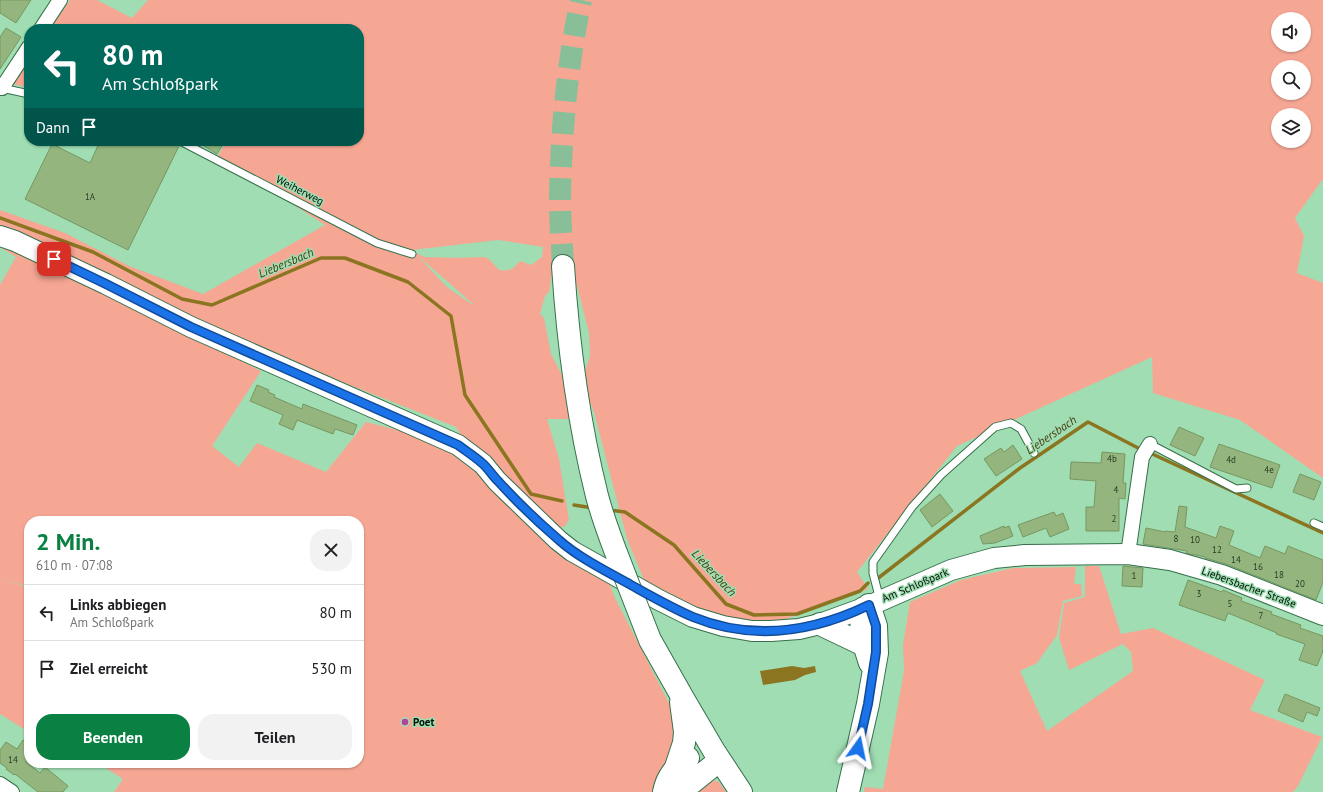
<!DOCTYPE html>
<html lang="de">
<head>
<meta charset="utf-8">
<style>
	:root { --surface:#fff; --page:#f2f2f2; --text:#202124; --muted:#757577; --line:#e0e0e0; --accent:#0b8043 }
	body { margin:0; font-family:"PT Sans",sans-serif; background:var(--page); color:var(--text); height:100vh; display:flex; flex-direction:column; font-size:15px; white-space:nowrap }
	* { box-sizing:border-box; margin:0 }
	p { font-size:13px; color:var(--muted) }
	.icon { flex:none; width:22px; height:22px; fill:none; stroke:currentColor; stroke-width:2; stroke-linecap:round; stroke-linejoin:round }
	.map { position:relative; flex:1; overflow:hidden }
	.side { position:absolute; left:24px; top:516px; width:340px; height:252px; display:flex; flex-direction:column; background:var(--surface); border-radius:16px; box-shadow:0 1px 3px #0004 }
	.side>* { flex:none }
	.hud { position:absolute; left:24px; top:24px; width:340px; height:122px; border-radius:16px; box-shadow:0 1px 3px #0004; background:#00695c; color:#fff; overflow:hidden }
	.buttons { position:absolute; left:1271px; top:12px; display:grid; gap:8px }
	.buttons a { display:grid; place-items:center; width:40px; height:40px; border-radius:50%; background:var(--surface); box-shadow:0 1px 3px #0004; font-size:20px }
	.pin { position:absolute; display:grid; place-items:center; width:34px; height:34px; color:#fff; margin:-17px; border-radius:8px; box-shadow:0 2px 6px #0006 }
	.me { position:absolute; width:44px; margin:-22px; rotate:12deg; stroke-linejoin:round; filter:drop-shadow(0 0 3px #0008) }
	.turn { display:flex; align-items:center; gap:14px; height:84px; padding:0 12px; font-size:18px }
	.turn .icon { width:52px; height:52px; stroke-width:2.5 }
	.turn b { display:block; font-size:28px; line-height:34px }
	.then { display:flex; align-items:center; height:38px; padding:0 12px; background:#0003; gap:8px; font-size:15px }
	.round { display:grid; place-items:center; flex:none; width:42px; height:42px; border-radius:16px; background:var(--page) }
	.head { display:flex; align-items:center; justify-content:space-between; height:68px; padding:0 12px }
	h1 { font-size:24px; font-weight:700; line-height:30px; color:var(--accent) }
	.action { display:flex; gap:8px; margin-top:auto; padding:8px 12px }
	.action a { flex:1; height:46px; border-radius:16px; background:var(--accent); color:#fff; font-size:16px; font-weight:700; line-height:46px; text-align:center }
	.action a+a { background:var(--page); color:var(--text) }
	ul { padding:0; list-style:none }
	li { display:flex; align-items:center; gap:12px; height:56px; padding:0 12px; border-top:1px solid var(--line) }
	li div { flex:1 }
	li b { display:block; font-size:15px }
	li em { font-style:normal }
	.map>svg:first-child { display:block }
</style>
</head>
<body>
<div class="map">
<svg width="1323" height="792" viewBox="0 0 1323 792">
	<rect width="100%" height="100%" fill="#a0ddb3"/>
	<!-- green -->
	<path fill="#f6a794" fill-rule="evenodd" d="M 70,0 L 97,0 L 132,18 L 148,0 L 1323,0 L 1323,179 L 1295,218 L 1304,236 L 1297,273 L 1323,283 L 1323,478 L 1240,420 L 1153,393 L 1152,357 L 957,446 L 857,572 L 868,589 L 775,623 L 741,620 L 703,611 L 644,580 L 627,539 L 594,412 L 588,397 L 583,377 L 590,356 L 589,333 L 572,266 L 553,266 L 549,292 L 545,296 L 540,314 L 544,318 L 551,354 L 566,383 L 571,419 L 547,419 L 559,459 L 569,520 L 564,527 L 557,527 L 466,444 L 456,427 L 208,329 L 0,230 L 0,210 L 65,233 L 129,266 L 203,294 L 325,225 L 218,156 L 226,142 L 225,141 L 359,141 L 359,29 L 50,29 ZM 1278,19 L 1304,19 L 1304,45 L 1278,45 ZM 1278,67 L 1304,67 L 1304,93 L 1278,93 ZM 1278,115 L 1304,115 L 1304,141 L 1278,141 ZM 498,240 L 543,247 L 542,257 L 531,265 L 520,261 C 512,270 511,271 499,270 L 490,260 L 485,257 C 465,258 446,258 426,257 C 422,257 415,252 412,250 ZM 417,255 L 473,304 L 473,305 L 447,287 Z
		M 29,60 L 29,88 L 13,84 Z
		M 0,244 L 176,327 L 261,371 L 212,446 L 239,467 L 257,443 L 326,472 L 366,422 L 433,439 L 602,564 L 615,598 L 677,719 L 679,729 L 655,792 L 114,792 L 123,779 L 98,763 L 359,763 L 359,521 L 29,521 L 29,587 L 0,578 L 0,285 L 16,257 L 0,247 Z
		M 1085,566 L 1099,566 L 1121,634 L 1153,628 L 1265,680 L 1250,710 L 1322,737 L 1298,786 L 1293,792 L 864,792 L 865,787 L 883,789 L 904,671 L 903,645 L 910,602 L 961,580 L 1013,568 L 1076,567 L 1074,584 L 1081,584 L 1082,596 L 1063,601 L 1057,635 L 1037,663 L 1020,671 L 1047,731 L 1133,671 L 1131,652 L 1123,644 L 1069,670 L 1059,638 L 1064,603 L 1085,597 Z
		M 0,578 L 29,588 L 29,721 L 24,729 L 0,714 Z
		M 718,781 L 726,792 L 689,792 L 702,782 Z"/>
	<!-- water -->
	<path fill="#8b7521" d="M 792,666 L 804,668 L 815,666 L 816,672 L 805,675 L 795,680 L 763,685 L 760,671 Z"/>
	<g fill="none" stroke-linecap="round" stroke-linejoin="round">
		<!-- stream -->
		<path stroke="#8b7521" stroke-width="3.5" d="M 0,218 L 93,252 L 182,299 L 212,305 L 321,258 L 345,258 L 408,282 L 451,316 L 465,395 L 531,494 L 562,501
			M 1148,452 L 1323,533
			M 574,505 L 593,508
			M 609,510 L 625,512 L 674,545 L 726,604 L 754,615 L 797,614 L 860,591 L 868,583
			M 877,579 L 1020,468 L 1088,422 L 1142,450"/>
	</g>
	<!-- building -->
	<path fill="#94b67e" stroke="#769760" d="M 0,0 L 31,0 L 16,23 L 0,13 Z
		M 6,28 L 21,37 L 0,69 L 0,37 Z
		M 100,141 L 175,141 L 176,144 L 179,146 L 128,250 L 25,199 L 52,144 L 90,163 Z
		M 196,141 L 225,141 L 217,154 Z
		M 257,385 L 269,390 L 268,392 L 275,395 L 274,397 L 302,409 L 303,404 L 357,425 L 353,435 L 335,429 L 333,434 L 297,420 L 293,430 L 279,424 L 283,415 L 250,401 Z
		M 1179,427 L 1204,438 L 1195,456 L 1170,445 Z
		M 1219,444 L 1280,465 L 1272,488 L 1210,467 Z
		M 1013,445 L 1022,459 L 996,476 L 984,459 L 1001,448 L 1004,452 Z
		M 1102,452 L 1125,454 L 1123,483 L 1126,483 L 1125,499 L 1119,498 L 1119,531 L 1086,531 L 1086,507 L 1094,507 L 1096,481 L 1070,479 L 1071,462 L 1101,463 Z
		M 1300,474 L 1321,482 L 1314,500 L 1293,492 Z
		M 940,494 L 953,511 L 932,527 L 920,510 Z
		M 1179,506 L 1187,507 L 1185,527 L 1216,538 L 1220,526 L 1234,531 L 1229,545 L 1260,558 L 1265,546 L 1285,554 L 1288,546 L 1323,560 L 1323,582 L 1316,600 L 1226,564 L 1205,558 L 1205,557 L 1186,553 L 1187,551 L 1143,544 L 1146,528 L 1165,532 L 1165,531 L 1175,532 Z
		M 1054,512 L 1056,516 L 1063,513 L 1069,529 L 1050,537 L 1046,528 L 1023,537 L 1018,525 Z
		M 1004,526 L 1004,528 L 1009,526 L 1013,536 L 995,543 L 983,544 L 980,536 Z
		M 1123,566 L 1143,568 L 1142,587 L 1122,586 Z
		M 1188,580 L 1222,592 L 1223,590 L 1242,598 L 1241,601 L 1272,612 L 1271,614 L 1301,625 L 1300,628 L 1323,636 L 1323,651 L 1317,666 L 1299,660 L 1305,644 L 1276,634 L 1277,633 L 1228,613 L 1225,621 L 1179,605 Z
		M 1285,694 L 1320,708 L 1317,716 L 1307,712 L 1303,722 L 1278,711 Z
		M 23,740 L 29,743 L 29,757 L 26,762 L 40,773 L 45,767 L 68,786 L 63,792 L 38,792 L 15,774 L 14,775 L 6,769 L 7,768 L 0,763 L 0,750 L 6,742 L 17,749 Z"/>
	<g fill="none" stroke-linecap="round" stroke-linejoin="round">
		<!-- primary-tunnel -->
		<path stroke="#88bf99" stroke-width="22" stroke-dasharray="22 11" stroke-linecap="butt" d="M 563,266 C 562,243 560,221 560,199 C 561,132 567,65 581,0"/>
		<!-- lane casing -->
		<g stroke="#36704b" stroke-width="9">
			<path id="lane" d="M 2,88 L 29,94
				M 180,141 L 377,243 L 412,254
				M 1150,444 L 1236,489 L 1247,488
				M 1314,523 L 1323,527
				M 880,600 L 873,573 L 873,562 L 912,507 L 941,475 L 995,427 L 1011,423 L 1021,429 L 1034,453"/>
		</g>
		<!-- street casing -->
		<g stroke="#36704b" stroke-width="16">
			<path id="street" d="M 41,29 L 60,0
				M 0,88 L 2,88 L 29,47
				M 1128,554 L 1142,457 L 1150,444
				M 0,784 L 12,792"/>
		</g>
		<!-- secondary casing -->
		<g stroke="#36704b" stroke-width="22">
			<path id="secondary" d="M 0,236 L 15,241 L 106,284 L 191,327 L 458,445 L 483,464 L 497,481 L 558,540 L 572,551 L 659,600 L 693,617 L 723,626 L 752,631 L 771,631 L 799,629 L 820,624 L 864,608 L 951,570 L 994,558 L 1025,555 L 1128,554 L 1170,560 L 1222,575 L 1323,615"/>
		</g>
		<!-- primary casing -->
		<g stroke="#36704b" stroke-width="24">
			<path id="primary" d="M 563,266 C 568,343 578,420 597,496 C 604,523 615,550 625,576
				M 864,608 C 858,631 863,641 870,663
				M 820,624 L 864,645
				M 680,693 L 714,751 L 741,792
				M 676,767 L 684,743 L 685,732 L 681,702
				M 664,792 C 667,776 676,767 688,758
				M 680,792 L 720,760
				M 848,792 L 868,704 L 877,653 L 876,626 L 869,605"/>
		</g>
		<!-- lane -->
		<use href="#lane" stroke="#fff" stroke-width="7"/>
		<!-- street -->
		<use href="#street" stroke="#fff" stroke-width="14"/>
		<!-- secondary -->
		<use href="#secondary" stroke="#fff" stroke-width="20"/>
		<!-- primary -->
		<use href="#primary" stroke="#fff" stroke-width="22"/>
		<!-- primary-bridge casing -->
		<g stroke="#36704b" stroke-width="24" stroke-linecap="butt">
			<path id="primary-bridge" d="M 625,576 L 650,640 L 680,693"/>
		</g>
		<!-- primary-bridge -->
		<use href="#primary-bridge" stroke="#fff" stroke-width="22"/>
	</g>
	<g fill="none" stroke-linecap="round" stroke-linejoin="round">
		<!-- route casing -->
		<g stroke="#114b97" stroke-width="10">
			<path id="route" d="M 54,259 L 106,284 L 191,327 L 458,445 C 466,451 474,456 482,463 C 488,468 492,475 498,481 C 517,502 538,522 559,540 C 579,558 608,572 631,585 C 651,596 672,608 693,617 C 752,641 813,632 869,605 L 876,626 L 876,652 L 868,704 L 858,748"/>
		</g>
		<!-- route -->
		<use href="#route" stroke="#1a73e8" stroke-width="7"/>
	</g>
	<!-- markers -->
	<circle fill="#b042a0" stroke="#a0ddb3" stroke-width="1.5" cx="405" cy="722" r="4"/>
	<g text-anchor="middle" stroke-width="3" stroke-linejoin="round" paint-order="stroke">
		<!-- number labels -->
		<g font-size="9" fill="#253c24">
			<text x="90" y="200">1A</text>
			<text x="1112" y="462">4b</text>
			<text x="1231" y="463">4d</text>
			<text x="1269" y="473">4e</text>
			<text x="1116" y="493">4</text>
			<text x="1114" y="522">2</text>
			<text x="1176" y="542">8</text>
			<text x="1195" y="543">10</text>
			<text x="1217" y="553">12</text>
			<text x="1236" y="563">14</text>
			<text x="1258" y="570">16</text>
			<text x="1279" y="578">18</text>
			<text x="1134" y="579">1</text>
			<text x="1300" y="587">20</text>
			<text x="1199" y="597">3</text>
			<text x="1230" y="607">5</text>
			<text x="1261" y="619">7</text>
			<text x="13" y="763">14</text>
		</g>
		<!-- street labels -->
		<g font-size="11" fill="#001306" stroke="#a0ddb3">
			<text transform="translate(300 190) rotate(27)" y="4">Weiherweg</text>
			<text transform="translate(915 585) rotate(-23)" y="4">Am Schloßpark</text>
			<text transform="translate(1249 587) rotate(20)" y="4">Liebersbacher Straße</text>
		</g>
		<!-- poi labels -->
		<g font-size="11" font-weight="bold" fill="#001306" stroke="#a0ddb3" text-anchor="start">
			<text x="413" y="726">Poet</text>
		</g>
		<!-- water labels -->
		<g font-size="12" font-style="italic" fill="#493d10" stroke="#a0ddb3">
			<text transform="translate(286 263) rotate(-23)" y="4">Liebersbach</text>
			<text transform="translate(1051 435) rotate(-34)" y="4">Liebersbach</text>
			<text transform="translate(714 573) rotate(47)" y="4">Liebersbach</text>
		</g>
	</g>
</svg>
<div class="buttons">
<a><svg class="icon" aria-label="sound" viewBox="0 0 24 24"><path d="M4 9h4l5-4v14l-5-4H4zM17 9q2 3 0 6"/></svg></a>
<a><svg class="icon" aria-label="search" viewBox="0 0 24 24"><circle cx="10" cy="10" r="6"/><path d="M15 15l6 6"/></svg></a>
<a><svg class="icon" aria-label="layers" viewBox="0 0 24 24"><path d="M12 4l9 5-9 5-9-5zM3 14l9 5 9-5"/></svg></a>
</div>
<div class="pin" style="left:54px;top:259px;background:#d93025"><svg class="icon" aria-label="arrive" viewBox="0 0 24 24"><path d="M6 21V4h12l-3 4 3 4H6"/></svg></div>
<svg class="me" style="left:858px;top:748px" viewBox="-20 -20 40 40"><path d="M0-17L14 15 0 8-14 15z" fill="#1a73e8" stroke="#fff" stroke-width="4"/></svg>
<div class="hud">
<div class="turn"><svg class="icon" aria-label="left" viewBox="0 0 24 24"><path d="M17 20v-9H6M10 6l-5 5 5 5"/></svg><div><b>80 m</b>Am Schloßpark</div></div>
<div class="then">Dann<svg class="icon" aria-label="arrive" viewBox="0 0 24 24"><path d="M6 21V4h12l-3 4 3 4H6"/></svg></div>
</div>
<section class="side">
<div class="head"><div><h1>2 Min.</h1><p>610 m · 07:08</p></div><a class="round"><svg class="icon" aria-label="close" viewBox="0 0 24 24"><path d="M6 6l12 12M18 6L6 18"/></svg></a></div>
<ul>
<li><svg class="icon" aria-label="left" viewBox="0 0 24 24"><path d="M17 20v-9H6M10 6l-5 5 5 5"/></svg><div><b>Links abbiegen</b><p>Am Schloßpark</p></div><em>80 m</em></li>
<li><svg class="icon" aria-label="arrive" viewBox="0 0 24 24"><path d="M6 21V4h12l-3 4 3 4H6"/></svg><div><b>Ziel erreicht</b></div><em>530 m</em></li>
</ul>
<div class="action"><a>Beenden</a><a>Teilen</a></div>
</section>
</div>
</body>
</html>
